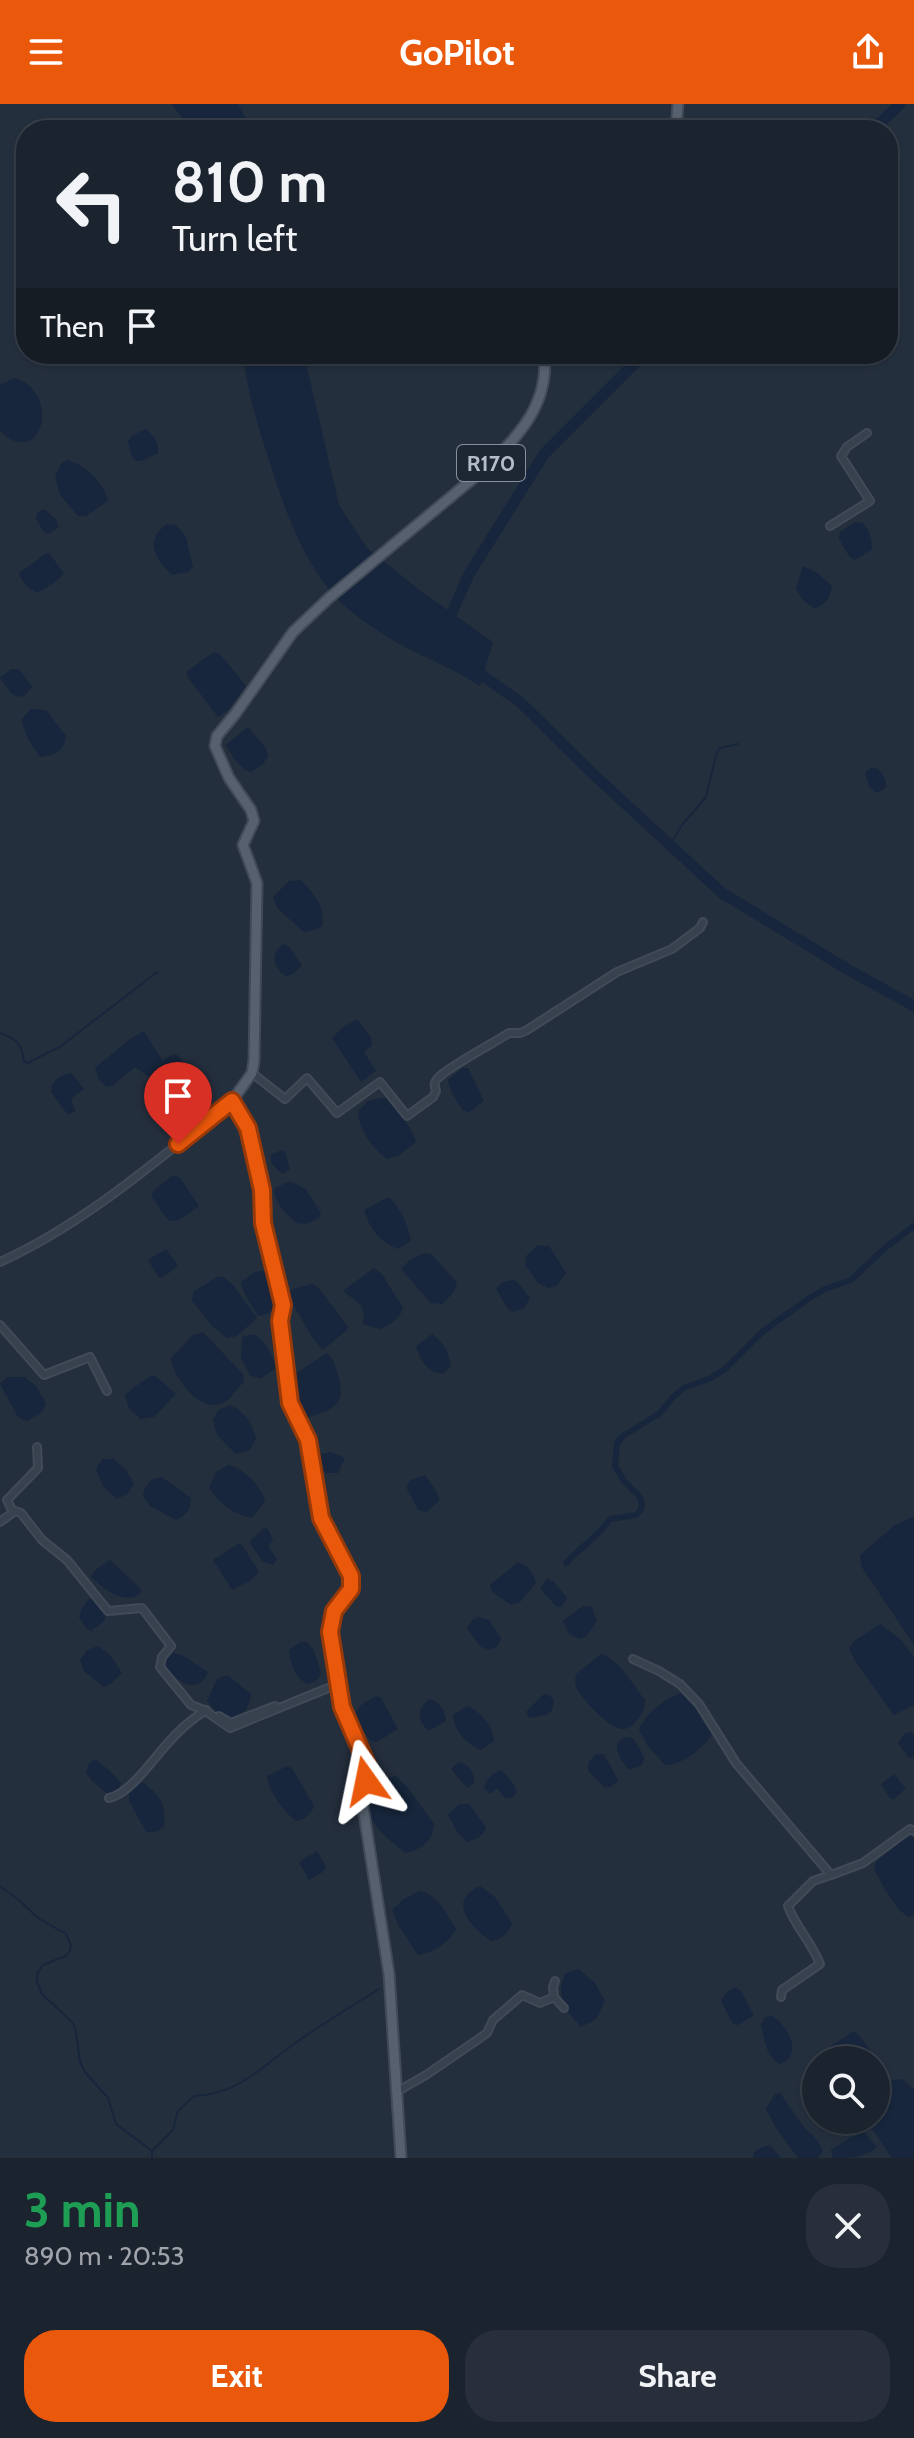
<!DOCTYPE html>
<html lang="en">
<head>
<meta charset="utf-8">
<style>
	:root { --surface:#1b232e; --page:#282f3a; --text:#f1f3f6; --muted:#a0a4aa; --line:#39404a; --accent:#ea580c }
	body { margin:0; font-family:Cabin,sans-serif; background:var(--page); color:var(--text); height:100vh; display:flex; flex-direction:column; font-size:30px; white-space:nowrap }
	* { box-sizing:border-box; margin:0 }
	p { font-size:26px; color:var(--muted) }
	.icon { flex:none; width:44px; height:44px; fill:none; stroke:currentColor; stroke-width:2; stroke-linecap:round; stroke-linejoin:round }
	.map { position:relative; height:2054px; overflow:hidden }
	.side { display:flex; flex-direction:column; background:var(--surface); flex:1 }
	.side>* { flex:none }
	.hud { position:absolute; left:16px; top:16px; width:882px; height:244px; border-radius:32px; box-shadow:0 2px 6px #0004,0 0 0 2px var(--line); background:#1b232e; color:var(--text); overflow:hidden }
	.tools { position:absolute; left:802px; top:1942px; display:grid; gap:16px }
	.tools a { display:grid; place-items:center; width:88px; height:88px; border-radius:50%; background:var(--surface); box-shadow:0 2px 6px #0004,0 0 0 2px var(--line); font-size:40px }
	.pin { position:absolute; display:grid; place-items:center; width:68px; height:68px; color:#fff; margin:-82px -34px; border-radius:50% 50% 50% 0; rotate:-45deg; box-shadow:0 0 8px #0007 }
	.pin .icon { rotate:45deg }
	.me { position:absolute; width:88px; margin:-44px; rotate:348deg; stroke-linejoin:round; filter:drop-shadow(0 0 6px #0008) }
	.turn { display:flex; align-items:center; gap:28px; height:168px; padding:0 24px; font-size:36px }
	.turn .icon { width:104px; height:104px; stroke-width:2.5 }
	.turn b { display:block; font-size:56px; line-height:68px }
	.then { display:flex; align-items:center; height:76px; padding:0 24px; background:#0003; gap:16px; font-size:30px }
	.round { display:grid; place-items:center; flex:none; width:84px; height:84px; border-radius:32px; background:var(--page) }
	.summary { display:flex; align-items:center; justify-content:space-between; height:136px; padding:0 24px }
	h1 { font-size:48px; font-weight:800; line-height:60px; color:#1e9e55 }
	.action { display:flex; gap:16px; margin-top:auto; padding:16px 24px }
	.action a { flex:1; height:92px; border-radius:32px; background:var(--accent); color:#fff; font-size:32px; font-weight:800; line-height:92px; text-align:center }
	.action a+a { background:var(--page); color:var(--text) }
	header { display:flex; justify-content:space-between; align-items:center; height:104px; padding:0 24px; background:var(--accent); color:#fff; font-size:36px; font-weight:800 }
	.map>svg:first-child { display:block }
</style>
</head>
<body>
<header><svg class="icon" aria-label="menu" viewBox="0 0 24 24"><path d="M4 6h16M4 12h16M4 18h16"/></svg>GoPilot<svg class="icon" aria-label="share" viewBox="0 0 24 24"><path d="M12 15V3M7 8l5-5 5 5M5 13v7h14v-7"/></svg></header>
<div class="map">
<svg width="914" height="2054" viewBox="0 0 914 2054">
	<rect width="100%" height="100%" fill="#242f3e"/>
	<!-- water -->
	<path fill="#17263c" d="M 172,0 L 238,0 L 253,26 L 190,26 Z
		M 243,250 L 304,250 L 339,401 L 367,444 L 422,488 L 493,538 L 480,582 C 447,560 410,549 378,527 C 362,516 343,503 331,488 C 298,447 283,400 267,350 C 256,316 247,286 243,250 Z
		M 14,274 C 62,286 43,368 0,327 L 0,281 Z
		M 145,325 C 154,330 159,339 158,349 L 141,357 L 136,357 L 131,351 L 128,337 L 132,332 Z
		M 67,356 C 86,361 103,377 108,397 L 86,412 L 78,412 L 60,391 L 55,373 L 61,360 Z
		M 44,405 L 56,415 L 59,423 L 48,430 L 43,427 L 36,414 L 38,408 Z
		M 855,418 L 863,419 C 870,427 872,435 872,446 L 854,456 L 849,452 L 839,435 L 840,428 Z
		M 167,420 L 176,421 L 186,433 L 193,463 L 189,468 L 172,471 C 155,455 144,436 167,420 Z
		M 47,449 L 50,450 L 64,470 L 54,479 L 37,489 C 28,484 22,479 19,469 Z
		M 803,462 L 816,468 L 832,482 C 830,493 826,502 814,504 C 805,499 801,494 796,484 Z
		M 214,548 L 221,551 L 246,582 L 228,606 L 218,613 L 189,575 L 186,568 Z
		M 11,565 L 19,565 L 32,583 L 24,592 L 18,593 L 11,589 L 0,574 Z
		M 31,605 L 46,606 L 66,632 C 64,648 55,651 40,653 L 28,635 L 21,616 Z
		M 248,623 L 266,644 L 268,652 L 263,660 L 251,668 C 240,665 231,651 226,641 Z
		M 872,663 C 881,665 887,675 886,684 L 877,689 L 873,687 L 869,682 L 865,668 Z
		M 301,776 C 313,789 326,803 322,822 L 315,826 L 304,828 L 277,804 L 273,793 L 289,777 Z
		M 283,840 L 289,842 L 302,862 L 293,870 L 286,872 L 280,868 L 274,858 L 276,847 Z
		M 357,915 L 371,933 L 372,941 L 364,948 L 376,967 L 361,978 L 332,934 L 342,924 Z
		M 144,927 L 162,956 L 176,950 L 195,972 L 191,980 L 185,981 L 175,974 L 162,982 L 135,963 L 112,982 L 106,983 L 98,974 L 95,964 L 130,935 Z
		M 462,964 L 468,964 L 484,997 L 469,1008 L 464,1007 C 457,999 450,988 448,976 Z
		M 71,969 L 84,985 L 73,993 L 71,997 L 76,1007 L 68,1011 L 51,988 C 52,976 60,971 71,969 Z
		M 381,994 L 386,994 C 397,1007 411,1021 416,1038 L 398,1052 L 387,1055 C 373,1045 358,1025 358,1007 L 368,997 Z
		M 281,1046 L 285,1048 L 290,1065 L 282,1070 L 272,1060 L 270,1052 Z
		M 174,1071 L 180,1074 L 199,1102 C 168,1125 171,1122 151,1091 L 156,1084 Z
		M 289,1077 L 306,1085 L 321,1109 L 319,1114 L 306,1120 L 297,1119 C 285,1109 276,1101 274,1085 Z
		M 389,1093 C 401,1105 408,1120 411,1137 L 398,1145 C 380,1138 370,1126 364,1106 Z
		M 538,1141 L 549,1142 L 566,1169 L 557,1181 L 549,1184 L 538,1179 L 525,1161 L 526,1152 Z
		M 166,1145 L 178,1162 L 162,1174 L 159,1174 L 148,1156 Z
		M 424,1149 L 431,1150 L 457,1178 L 454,1188 L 442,1200 L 431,1199 L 401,1165 L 410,1156 Z
		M 374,1164 L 382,1170 L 403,1204 C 399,1216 391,1220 380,1225 L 363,1220 C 366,1199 358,1199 343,1187 Z
		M 263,1167 L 267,1167 L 277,1204 L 265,1211 L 258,1212 L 243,1187 L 241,1178 L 255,1168 Z
		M 217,1173 L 224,1173 L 234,1182 L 257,1214 L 237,1232 L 227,1234 L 212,1222 L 192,1197 L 193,1188 Z
		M 514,1176 L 520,1181 L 530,1194 L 524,1204 L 512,1208 L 507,1204 L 496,1184 L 503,1178 Z
		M 312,1180 L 318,1183 L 348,1223 L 347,1226 L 323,1246 L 312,1233 L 289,1194 L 289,1188 L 293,1185 Z
		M 203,1228 L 243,1270 L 244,1278 C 235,1285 232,1296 221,1300 C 199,1308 172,1272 171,1254 L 193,1231 Z
		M 254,1230 C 266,1238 272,1249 276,1264 L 260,1275 L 250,1271 L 241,1254 L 242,1233 Z
		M 432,1230 C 442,1236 450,1251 451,1262 L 443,1270 C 429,1270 420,1256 416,1243 Z
		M 327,1249 C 334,1255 336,1263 338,1272 C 348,1302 331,1306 306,1314 L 297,1307 L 290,1273 Z
		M 154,1271 L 176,1290 L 154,1313 L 141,1315 L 130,1306 L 124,1291 L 147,1274 Z
		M 7,1273 L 25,1273 L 36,1282 L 46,1299 L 42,1308 L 27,1317 L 18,1313 L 0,1280 Z
		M 230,1301 C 245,1308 252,1319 256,1334 L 250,1346 L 236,1350 L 217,1331 L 213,1316 L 218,1306 Z
		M 331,1348 L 345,1354 L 338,1369 L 326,1369 C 319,1364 317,1359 320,1350 Z
		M 102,1355 L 114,1355 L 126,1366 L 134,1380 L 127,1390 L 117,1395 L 103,1382 L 96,1366 Z
		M 228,1361 C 243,1363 262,1383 265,1397 L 252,1414 C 235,1411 218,1399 209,1384 L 216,1368 Z
		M 425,1371 L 438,1390 L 439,1397 L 427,1408 L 418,1406 L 406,1383 L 411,1376 Z
		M 162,1373 L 191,1394 C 191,1406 186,1411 176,1416 L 150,1402 L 143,1391 C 145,1380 151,1374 162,1373 Z
		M 912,1413 L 914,1414 L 914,1541 L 861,1462 L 860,1451 L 894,1422 Z
		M 264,1424 L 268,1425 L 273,1436 L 268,1442 L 277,1455 L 273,1461 L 262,1457 L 249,1438 Z
		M 238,1440 L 242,1441 L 259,1468 L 251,1476 L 232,1486 L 213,1456 Z
		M 110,1456 L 138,1482 L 142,1487 C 129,1504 103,1485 91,1473 L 95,1466 Z
		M 517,1459 C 527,1458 534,1470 536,1479 L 520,1498 L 511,1501 L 492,1488 L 490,1481 Z
		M 547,1474 L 554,1478 L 567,1494 L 562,1502 L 557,1503 L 540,1485 Z
		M 90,1494 L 97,1499 L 106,1513 L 103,1518 L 91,1527 L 86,1524 L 79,1513 L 82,1504 Z
		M 583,1502 L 592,1503 L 597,1517 L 586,1533 L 579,1535 L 569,1530 L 563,1517 Z
		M 479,1513 L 489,1516 L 501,1534 L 498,1542 L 489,1546 L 481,1543 L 467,1525 L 472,1516 Z
		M 880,1520 L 900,1535 L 914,1553 L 914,1601 L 894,1611 L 855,1557 L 849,1544 L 854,1537 Z
		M 300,1538 L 307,1538 L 314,1546 L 321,1570 L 316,1577 L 307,1580 C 296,1574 289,1558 289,1546 Z
		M 98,1542 L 110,1551 L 122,1569 L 110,1580 L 103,1583 L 84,1567 L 80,1556 L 87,1546 Z
		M 173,1549 L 182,1551 L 208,1568 C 199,1594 171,1576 164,1558 Z
		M 601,1550 C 619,1555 633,1581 645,1596 C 646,1605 635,1625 623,1625 C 610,1625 580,1594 576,1582 C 575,1579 575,1574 576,1570 Z
		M 227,1571 L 251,1590 C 250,1603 242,1614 229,1616 L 218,1609 L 207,1597 L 217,1575 Z
		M 681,1589 L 696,1605 L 712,1630 C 704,1644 681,1662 665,1661 L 648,1642 L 639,1626 C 645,1610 664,1595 681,1589 Z
		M 544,1590 L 548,1590 L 554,1596 L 552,1607 L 546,1611 L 529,1614 L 526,1608 Z
		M 376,1592 L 381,1594 L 398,1625 L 377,1638 L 371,1637 L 362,1626 L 355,1609 L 361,1601 Z
		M 429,1595 C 441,1598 444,1605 446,1617 L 429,1627 C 417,1616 416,1606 429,1595 Z
		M 467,1602 C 480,1607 494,1622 494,1637 L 481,1646 C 467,1640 454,1627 453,1611 Z
		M 911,1628 L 914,1632 L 914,1652 L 909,1654 L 898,1639 L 904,1630 Z
		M 624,1633 L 633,1634 L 644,1653 L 642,1661 L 629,1666 L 621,1656 L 617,1646 L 617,1639 Z
		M 596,1650 L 604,1650 L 618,1676 L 611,1683 L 604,1683 L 588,1667 L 588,1659 Z
		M 95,1655 L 111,1668 L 121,1679 L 119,1684 L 109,1691 L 91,1676 L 86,1668 L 89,1659 Z
		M 459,1658 C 468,1659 475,1669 474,1679 L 467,1684 L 451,1665 Z
		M 287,1662 L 292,1664 L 314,1702 C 312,1709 304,1717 296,1717 C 284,1708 268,1687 267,1672 Z
		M 501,1666 C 509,1673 514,1679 517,1688 L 512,1694 L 505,1694 L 497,1684 L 490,1690 L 484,1684 C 486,1675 493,1669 501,1666 Z
		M 894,1670 L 906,1685 L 894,1695 L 890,1694 L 881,1680 Z
		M 396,1672 L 408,1684 L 434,1720 C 433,1737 421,1746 405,1749 C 385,1732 367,1720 366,1692 L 380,1677 Z
		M 142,1678 C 160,1690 167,1702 164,1723 L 155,1728 L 146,1728 L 129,1697 L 129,1683 Z
		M 459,1700 L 469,1700 L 486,1723 C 483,1733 476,1735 467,1738 L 457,1728 L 448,1711 Z
		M 910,1730 L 914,1735 L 914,1811 L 909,1813 C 893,1804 883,1781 874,1765 L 876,1758 Z
		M 317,1747 L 326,1763 L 323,1768 L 309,1776 L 299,1758 Z
		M 480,1782 L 495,1793 L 512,1819 C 508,1830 502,1835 491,1837 C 471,1823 446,1797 480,1782 Z
		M 419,1787 C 438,1789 446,1810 456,1825 C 451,1837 431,1850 418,1851 L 398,1821 L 392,1806 L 404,1795 Z
		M 578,1865 L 595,1879 L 605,1897 L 596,1915 L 581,1923 C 565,1905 555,1893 565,1870 Z
		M 735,1883 L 741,1887 L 754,1911 L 738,1921 L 733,1920 L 721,1897 L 726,1889 Z
		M 771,1911 C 787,1920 805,1951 780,1960 C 766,1953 764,1935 761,1921 L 765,1914 Z
		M 854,1927 L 859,1931 L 885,1967 L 876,1982 L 876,1956 L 835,1956 L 829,1948 L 828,1944 Z
		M 903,1975 L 914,1986 L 914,2054 L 892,2054 L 866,2016 L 876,2016 L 876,1988 L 893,1976 Z
		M 780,1989 L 807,2027 C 815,2031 819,2039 823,2047 L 818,2054 L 798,2054 L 776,2024 L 766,2005 L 775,1990 Z
		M 864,2028 L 877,2043 C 864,2054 851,2054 833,2054 L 831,2046 L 858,2029 Z
		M 770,2041 L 781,2054 L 753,2054 L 753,2049 L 762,2043 Z"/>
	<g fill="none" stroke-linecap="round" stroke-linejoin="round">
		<!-- stream -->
		<path stroke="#17263c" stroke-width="2" d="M 670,741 L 682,721 L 706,693 L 716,651 L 720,644 L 738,640
			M 0,929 C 17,934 22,941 24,958 L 28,959 L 61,942 L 157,868
			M 0,1782 L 20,1797 L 38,1814 L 66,1830 L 71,1841 L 70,1847 L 66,1852 L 43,1861 L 37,1870 L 37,1878 L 42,1890 L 73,1919 L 76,1928 L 80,1958 L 85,1968 L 108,1994 L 116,2020 L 152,2047 L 152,2054
			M 153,2046 L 173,2026 L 178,2007 L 194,1992 C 241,1990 264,1960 301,1935 C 326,1918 353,1901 379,1885"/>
		<!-- canal -->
		<path stroke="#17263c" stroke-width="6" d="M 566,1459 C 581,1442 598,1434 610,1415 L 636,1411 L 641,1406 L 642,1400 L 639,1392 L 624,1377 L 615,1362 L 617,1339 L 623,1332 L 660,1309 L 673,1293 L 684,1284 L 711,1274 L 725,1265 L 762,1228 L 808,1195 L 825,1185 L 851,1176 L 886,1143 L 914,1122"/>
		<!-- river -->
		<path stroke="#17263c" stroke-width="11" d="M 873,26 L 900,0
			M 447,520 L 469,470 L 544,350 L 644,250
			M 472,564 L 520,598 L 591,668 L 722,789 L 847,865 L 914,902"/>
		<!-- minor casing -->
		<g stroke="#414a57" stroke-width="10">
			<path id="minor" d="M 830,422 L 870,397 L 841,352 L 847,343 L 867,329
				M 252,969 L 285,995 L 307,974 L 337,1009 L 380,978 L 407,1012 L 433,993 L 436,987 C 435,982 433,980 437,975 C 446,964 494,939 509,929 L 520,929 L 527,926 L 617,868 L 672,845 L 700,824 L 703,818
				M 0,1158 C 86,1119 158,1055 232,997
				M 0,1221 L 44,1271 L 90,1253 L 107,1287
				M 13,1408 L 7,1396 L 38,1364 L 37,1343
				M 0,1418 L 15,1407 L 21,1409 L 42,1436 L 67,1456 L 108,1507 L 142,1504 L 171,1542 L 162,1553 L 160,1563 L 191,1601 L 204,1606 L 230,1624 L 338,1580
				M 633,1555 L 659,1567 L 680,1580 L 699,1600 L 736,1659 L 831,1771 L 863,1759 L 910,1725 L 914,1727
				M 219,1612 L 231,1619 L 275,1602
				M 109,1694 C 130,1690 153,1655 168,1639 C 179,1626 192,1615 206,1606
				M 554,1893 L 553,1883 L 555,1877
				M 781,1893 L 782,1886 L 820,1860 C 812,1839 795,1822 788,1802 L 813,1777 L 831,1771
				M 398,1987 L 426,1971 L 480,1934 L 487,1929 L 493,1916 L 522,1891 L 540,1899 L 554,1893 L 564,1904"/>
		</g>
		<!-- primary casing -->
		<g stroke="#414a57" stroke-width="13">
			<path id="primary" d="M 676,26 L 678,0
				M 401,2054 L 389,1870 L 363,1703 L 368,1663 L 342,1603 L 330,1528 L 334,1507 L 351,1485 L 351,1472 L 340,1454 L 321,1414 L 308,1336 L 290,1299 L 280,1217 L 283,1201 L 263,1119 L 262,1086 L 248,1024 L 232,997 L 252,969 L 254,957 L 257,779 L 243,741 L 254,717 L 251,706 L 229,674 L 215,642 L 217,632 L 236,609 L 293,528 L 329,494 L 482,367 C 517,334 550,301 544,250"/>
		</g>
		<!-- minor -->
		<use href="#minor" stroke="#38414e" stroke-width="6"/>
		<!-- primary -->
		<use href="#primary" stroke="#56606e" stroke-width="9"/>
	</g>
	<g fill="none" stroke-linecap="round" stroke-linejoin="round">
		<!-- route casing -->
		<g stroke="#983908" stroke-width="20">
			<path id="route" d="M 178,1040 L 232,997 L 248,1024 L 262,1086 L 263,1119 L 283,1201 L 280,1217 L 290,1299 L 308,1336 L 321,1414 L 351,1472 L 351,1485 L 334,1507 L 330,1528 L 342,1603 L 368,1663 L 366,1677"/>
		</g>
		<!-- route -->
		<use href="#route" stroke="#ea580c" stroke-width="14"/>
	</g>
	<g text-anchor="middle" stroke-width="8" stroke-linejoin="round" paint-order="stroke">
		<!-- shield labels -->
		<rect fill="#1d2633" stroke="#878f9c" stroke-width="2" x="457" y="341" width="68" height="36" rx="6"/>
		<g font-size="22" font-weight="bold" fill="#b4bcc9">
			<text x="491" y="367">R170</text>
		</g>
	</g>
</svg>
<div class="tools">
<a><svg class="icon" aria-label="search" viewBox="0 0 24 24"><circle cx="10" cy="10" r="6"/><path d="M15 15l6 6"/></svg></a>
</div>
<div class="pin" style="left:178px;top:1040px;background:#d93025"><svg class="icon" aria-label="arrive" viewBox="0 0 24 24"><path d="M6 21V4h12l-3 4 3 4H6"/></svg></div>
<svg class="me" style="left:366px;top:1677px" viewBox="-20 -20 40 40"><path d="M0-17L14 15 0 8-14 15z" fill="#ea580c" stroke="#fff" stroke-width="4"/></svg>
<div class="hud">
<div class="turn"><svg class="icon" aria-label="left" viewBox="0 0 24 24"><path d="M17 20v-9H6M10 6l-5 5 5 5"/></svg><div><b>810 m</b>Turn left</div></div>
<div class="then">Then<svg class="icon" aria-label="arrive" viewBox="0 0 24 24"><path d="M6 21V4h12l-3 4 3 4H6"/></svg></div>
</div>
</div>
<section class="side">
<div class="summary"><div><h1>3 min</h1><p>890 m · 20:53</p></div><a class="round"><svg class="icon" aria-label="close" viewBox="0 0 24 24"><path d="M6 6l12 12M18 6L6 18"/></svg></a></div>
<div class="action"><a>Exit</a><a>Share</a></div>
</section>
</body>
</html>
